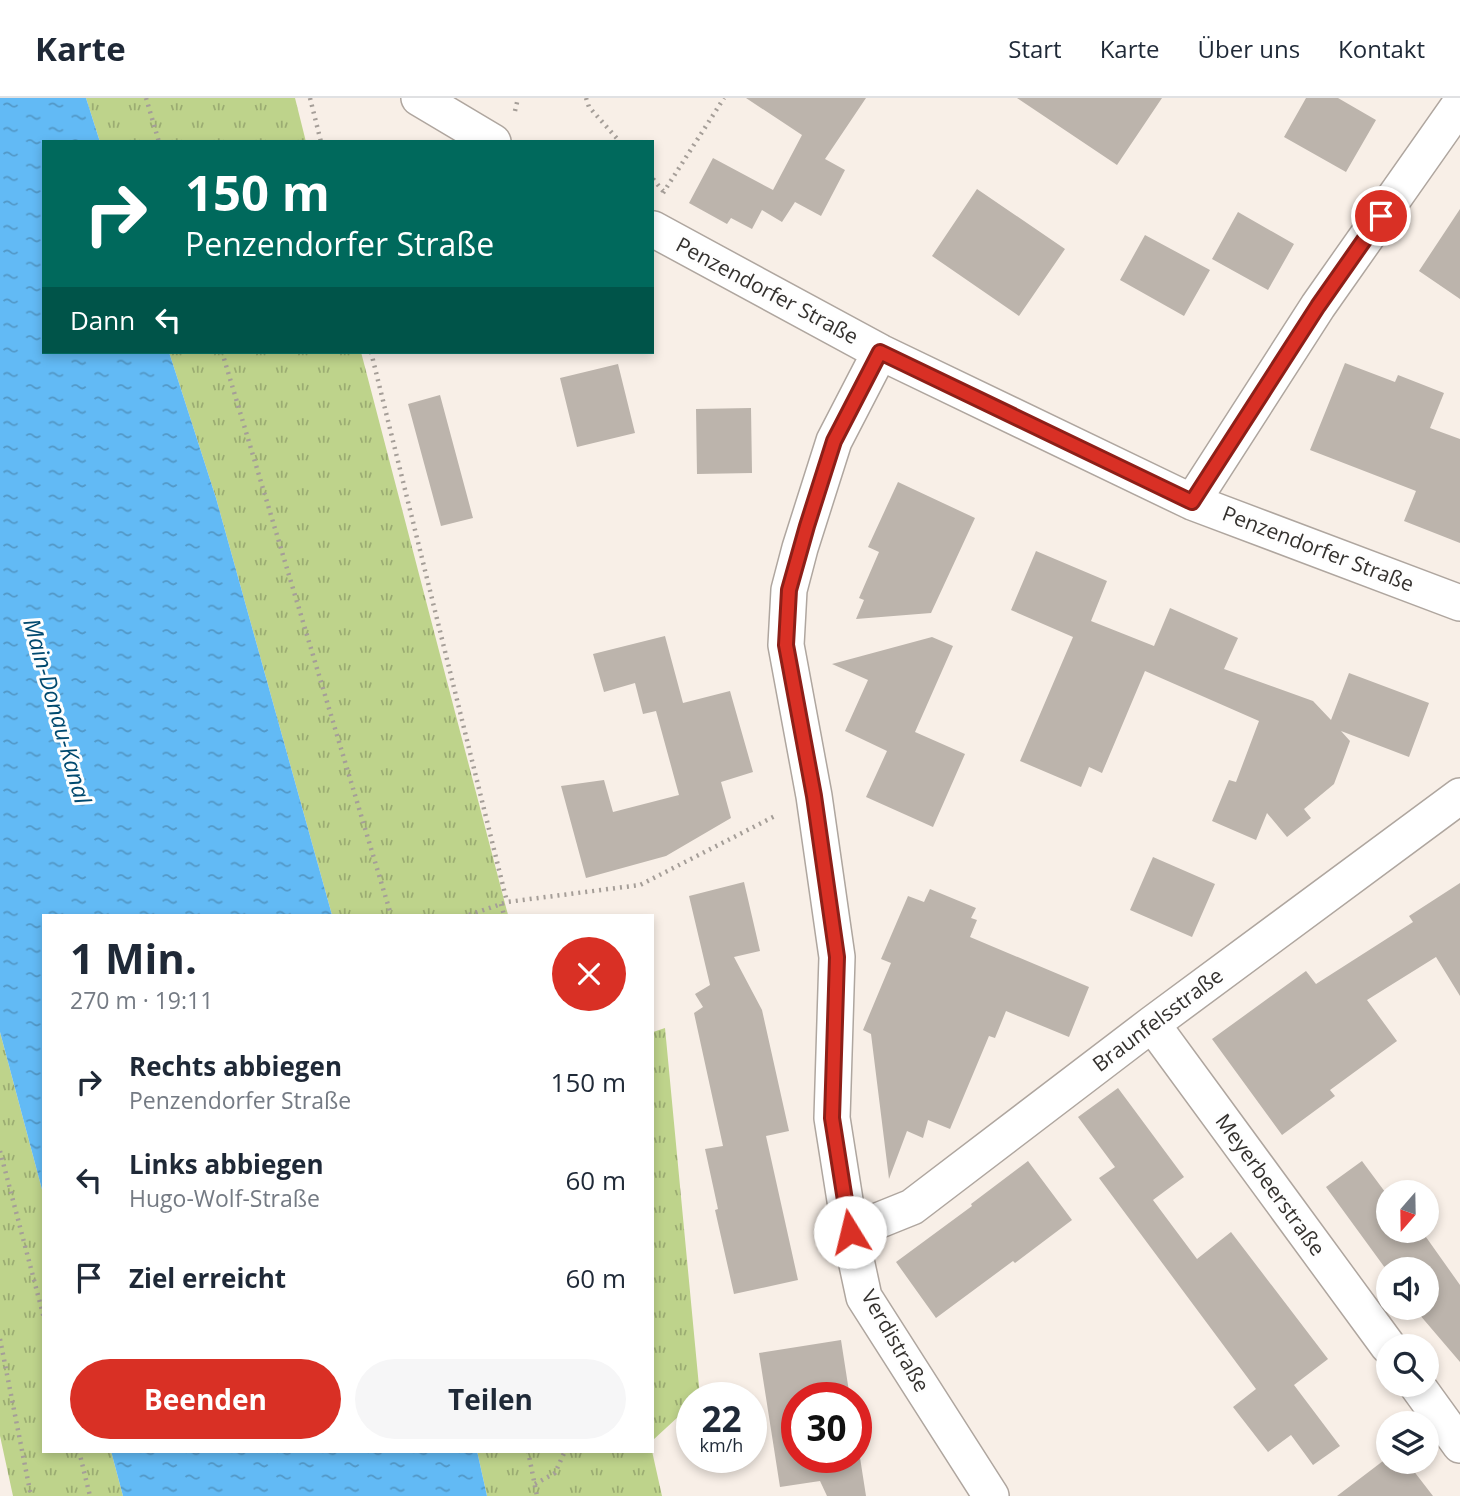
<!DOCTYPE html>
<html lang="de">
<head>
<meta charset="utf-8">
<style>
	:root { --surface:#fff; --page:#f6f6f7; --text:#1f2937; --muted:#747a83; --line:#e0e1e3; --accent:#d93025 }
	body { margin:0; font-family:"Open Sans",sans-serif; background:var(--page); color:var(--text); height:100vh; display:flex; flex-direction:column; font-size:26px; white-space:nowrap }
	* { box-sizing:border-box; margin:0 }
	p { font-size:23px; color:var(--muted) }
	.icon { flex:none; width:38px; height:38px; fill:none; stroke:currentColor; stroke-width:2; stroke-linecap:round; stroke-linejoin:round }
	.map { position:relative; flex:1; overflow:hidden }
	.details { position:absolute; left:42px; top:816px; width:612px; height:539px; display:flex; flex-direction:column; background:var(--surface); border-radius:0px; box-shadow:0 4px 10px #0003 }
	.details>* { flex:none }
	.top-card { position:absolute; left:42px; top:42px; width:612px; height:214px; border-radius:0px; box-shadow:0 4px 10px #0003; background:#00695c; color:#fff; overflow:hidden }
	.needle { width:46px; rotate:200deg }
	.tools { position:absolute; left:1376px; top:1082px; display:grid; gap:14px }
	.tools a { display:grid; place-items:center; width:63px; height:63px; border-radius:50%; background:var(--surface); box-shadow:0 4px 10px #0003; font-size:35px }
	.speed { position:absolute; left:676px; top:1284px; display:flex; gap:14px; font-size:35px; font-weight:700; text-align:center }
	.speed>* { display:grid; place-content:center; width:91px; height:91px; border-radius:50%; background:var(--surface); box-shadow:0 4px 10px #0003; line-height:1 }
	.speed small { font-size:18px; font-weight:400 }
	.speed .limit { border:10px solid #d22; background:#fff; color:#111 }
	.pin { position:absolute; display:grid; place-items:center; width:60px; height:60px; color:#fff; margin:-30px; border:4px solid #fff; border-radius:50%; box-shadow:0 2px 7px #0007 }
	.me { position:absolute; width:77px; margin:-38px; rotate:351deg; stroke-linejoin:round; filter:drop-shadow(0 0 5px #0008) }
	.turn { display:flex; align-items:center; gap:24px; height:147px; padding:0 28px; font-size:32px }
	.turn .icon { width:91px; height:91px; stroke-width:2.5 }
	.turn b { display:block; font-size:49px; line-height:60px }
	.then { display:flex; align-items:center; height:66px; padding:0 28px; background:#0003; gap:14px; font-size:26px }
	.round { display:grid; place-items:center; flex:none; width:74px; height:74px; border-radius:37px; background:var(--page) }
	.overview { display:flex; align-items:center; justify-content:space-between; height:119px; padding:0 28px }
	h1 { font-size:42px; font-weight:700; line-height:52px }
	.cta { display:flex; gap:14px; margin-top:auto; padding:14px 28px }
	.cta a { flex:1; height:80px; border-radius:42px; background:var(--accent); color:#fff; font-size:28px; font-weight:700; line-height:80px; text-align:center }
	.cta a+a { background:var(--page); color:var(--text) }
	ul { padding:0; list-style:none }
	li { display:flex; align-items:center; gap:21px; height:98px; padding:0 28px }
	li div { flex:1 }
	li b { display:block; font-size:26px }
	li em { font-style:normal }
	header { display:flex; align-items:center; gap:42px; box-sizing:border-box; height:98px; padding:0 35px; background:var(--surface); border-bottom:2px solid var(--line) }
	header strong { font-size:33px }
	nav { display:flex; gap:38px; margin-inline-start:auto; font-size:24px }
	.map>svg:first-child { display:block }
</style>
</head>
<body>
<header>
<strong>Karte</strong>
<nav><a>Start</a><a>Karte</a><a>Über uns</a><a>Kontakt</a></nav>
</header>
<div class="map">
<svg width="1460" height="1398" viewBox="0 0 1460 1398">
	<defs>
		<pattern id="grass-tufts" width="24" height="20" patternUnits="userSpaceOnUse" patternTransform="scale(1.75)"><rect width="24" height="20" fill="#bed38b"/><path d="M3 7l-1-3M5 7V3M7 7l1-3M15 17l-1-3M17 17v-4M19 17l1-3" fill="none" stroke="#9bac72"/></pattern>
		<pattern id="water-ripples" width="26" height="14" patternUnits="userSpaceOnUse" patternTransform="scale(1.75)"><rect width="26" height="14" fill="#62baf5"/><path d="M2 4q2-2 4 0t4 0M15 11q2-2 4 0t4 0" fill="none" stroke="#5298c7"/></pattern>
	</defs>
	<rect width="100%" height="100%" fill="#f8efe7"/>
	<!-- grass -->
	<path fill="url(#grass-tufts)" d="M 86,0 L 295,0 L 306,44 L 100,44 Z
		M 169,254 L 361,254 L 508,817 L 332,817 L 216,400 Z
		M 665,930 L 700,1299 L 691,1300 L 691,1307 L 653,1342 L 653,934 Z
		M 0,934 L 44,1099 L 44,1353 L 111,1353 L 123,1398 L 13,1398 L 0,1338 Z
		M 477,1353 L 652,1353 L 662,1398 L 487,1398 Z"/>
	<!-- water -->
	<path fill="url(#water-ripples)" d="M 0,0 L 86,0 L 100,44 L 44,44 L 44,254 L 169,254 L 216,400 L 332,817 L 44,817 L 44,1099 L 0,934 Z
		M 111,1353 L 477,1353 L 487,1398 L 123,1398 Z"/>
	<!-- building -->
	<path fill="#bcb4ac" d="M 746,0 L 866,0 L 825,61 L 845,72 L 821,118 L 795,104 L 782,124 L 762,112 L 752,131 L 731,120 L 727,126 L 689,105 L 713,60 L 773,92 L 802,37 Z
		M 1017,0 L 1162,0 L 1117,67 Z
		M 1306,0 L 1338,0 L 1376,22 L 1346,74 L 1284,39 Z
		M 977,91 L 1065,151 L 1019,218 L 932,158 Z
		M 1460,111 L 1460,201 L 1419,173 Z
		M 1238,114 L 1294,146 L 1268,192 L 1212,161 Z
		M 1145,137 L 1210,172 L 1184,218 L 1120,182 Z
		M 1345,265 L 1395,284 L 1398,277 L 1444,295 L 1430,330 L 1460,341 L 1460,445 L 1404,423 L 1416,393 L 1310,352 Z
		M 618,266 L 635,335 L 577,349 L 560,280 Z
		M 440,297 L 473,420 L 441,428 L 408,306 Z
		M 751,310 L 752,375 L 697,376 L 696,311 Z
		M 898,384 L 975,420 L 931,515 L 856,521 L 864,502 L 859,500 L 879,454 L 868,449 Z
		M 1036,453 L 1107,483 L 1091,523 L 1154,548 L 1170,510 L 1238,540 L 1224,571 L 1313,603 L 1331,622 L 1349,575 L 1429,605 L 1409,659 L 1341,633 L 1350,643 L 1334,686 L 1304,711 L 1311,720 L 1287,739 L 1267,715 L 1256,742 L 1212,723 L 1229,682 L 1236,684 L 1259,623 L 1145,573 L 1102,675 L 1089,669 L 1081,689 L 1020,663 L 1073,539 L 1011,512 Z
		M 665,538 L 683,605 L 730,593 L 753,674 L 721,684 L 731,720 L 666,758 L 586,780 L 561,688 L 604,682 L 613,714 L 679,697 L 656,613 L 643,616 L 635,585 L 604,594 L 593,556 Z
		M 932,539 L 953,548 L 915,634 L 965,656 L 933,729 L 866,699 L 887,653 L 845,633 L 868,582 L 832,566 Z
		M 1153,759 L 1215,786 L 1192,839 L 1130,812 Z
		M 744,784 L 760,853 L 734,859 L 762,912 L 789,1033 L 766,1038 L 798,1182 L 734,1196 L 715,1112 L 718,1111 L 705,1051 L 723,1048 L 694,915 L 703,909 L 695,896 L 710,887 L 689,798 Z
		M 1460,785 L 1460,898 L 1436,859 L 1367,902 L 1397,943 L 1330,992 L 1335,998 L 1282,1037 L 1212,941 L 1306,873 L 1316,886 L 1413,824 L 1409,818 Z
		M 930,791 L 976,810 L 971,820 L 977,822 L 970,839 L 1089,889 L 1069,939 L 1006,913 L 995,940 L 989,938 L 950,1031 L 928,1022 L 923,1040 L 907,1033 L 889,1081 L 871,936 L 863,932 L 891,865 L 881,861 L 908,798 L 924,804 Z
		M 1118,990 L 1184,1079 L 1153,1102 L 1197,1161 L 1231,1134 L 1328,1261 L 1294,1287 L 1340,1348 L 1313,1367 L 1291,1337 L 1268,1354 L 1233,1309 L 1256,1291 L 1099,1080 L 1115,1069 L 1078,1019 Z
		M 1028,1063 L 1072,1122 L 1015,1165 L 1013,1163 L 936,1220 L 896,1164 L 972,1108 L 971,1106 Z
		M 1362,1063 L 1388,1098 L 1388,1132 L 1421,1132 L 1460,1187 L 1460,1264 L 1413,1209 L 1426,1209 L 1426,1171 L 1388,1171 L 1388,1174 L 1326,1089 Z
		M 841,1242 L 850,1300 L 796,1300 L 796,1360 L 856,1360 L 856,1334 L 866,1398 L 827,1398 L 820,1383 L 780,1389 L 759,1255 Z
		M 1383,1363 L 1406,1363 L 1433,1398 L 1337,1398 Z"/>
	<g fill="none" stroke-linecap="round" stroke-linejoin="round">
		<!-- street casing -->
		<g stroke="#afa69f" stroke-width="38">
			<path id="street" d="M 419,0 L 493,44
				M 653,131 L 880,254 L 1192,404 L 1460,505
				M 880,254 L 834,343 L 800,450 L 789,492 L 786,547 L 814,698 L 837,859 L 832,1020 L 850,1134 L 864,1199 L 991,1398
				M 1192,404 L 1318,208 L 1460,6
				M 1152,926 L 1388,1248
				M 850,1134 L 912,1109 L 1152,926 L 1460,698
				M 1416,1286 L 1460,1347"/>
		</g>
		<!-- path -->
		<path stroke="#a59e98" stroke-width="4.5" stroke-dasharray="2 5" stroke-linecap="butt" d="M 146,0 L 159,44
			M 310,0 L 321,44
			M 586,0 L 589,9 L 620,44
			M 515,13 L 518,0
			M 653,81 L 663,93
			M 663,95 L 724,0
			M 222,254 L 391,817
			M 371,254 L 507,804
			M 501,806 L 504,817
			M 469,817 L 507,804 L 640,787 L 777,717
			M 0,1053 L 44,1220
			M 0,1241 L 31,1398
			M 79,1353 L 90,1398
			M 528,1353 L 537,1398
			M 535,1386 L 555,1375 L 565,1353"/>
		<!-- street -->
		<use href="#street" stroke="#fff" stroke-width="35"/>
	</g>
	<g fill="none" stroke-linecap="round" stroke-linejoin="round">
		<!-- route casing -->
		<g stroke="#8d1f18" stroke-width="18">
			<path id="route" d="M 850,1134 L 832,1020 L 837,859 L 814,698 L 786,547 L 789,492 L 807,428 L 834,343 L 880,254 L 1192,404 L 1318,208 L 1381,118"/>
		</g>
		<!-- route -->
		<use href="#route" stroke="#d93025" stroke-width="12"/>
	</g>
	<g text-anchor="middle" stroke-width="6" stroke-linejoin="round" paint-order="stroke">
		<!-- street labels -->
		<g font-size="21" fill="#34312e" stroke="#fefefe">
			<text transform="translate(767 193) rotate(28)" y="7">Penzendorfer Straße</text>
			<text transform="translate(1318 451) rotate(21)" y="7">Penzendorfer Straße</text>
			<text transform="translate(1158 922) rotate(-37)" y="7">Braunfelsstraße</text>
			<text transform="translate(1270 1087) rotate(54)" y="7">Meyerbeerstraße</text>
			<text transform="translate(895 1243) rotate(60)" y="7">Verdistraße</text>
		</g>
		<!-- water labels -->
		<g font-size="23" font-style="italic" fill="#00496f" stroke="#fefefe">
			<text transform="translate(57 613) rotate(74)" y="8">Main-Donau-Kanal</text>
		</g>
	</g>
</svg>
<div class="tools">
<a><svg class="needle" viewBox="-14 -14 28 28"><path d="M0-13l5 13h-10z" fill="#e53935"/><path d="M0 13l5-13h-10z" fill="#747a83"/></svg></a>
<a><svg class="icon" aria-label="sound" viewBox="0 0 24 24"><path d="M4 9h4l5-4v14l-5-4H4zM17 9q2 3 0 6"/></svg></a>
<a><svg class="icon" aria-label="search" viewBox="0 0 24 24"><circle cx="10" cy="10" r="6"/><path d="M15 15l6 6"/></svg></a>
<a><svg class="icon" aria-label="layers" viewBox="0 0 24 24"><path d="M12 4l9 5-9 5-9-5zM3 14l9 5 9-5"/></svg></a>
</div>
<div class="speed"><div>22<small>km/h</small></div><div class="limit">30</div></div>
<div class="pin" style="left:1381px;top:118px;background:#d93025"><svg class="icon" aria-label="arrive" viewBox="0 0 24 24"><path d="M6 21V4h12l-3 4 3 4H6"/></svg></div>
<svg class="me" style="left:850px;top:1134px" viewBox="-20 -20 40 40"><circle r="19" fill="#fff"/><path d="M0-13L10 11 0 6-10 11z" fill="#d93025"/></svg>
<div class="top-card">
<div class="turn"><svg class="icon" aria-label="right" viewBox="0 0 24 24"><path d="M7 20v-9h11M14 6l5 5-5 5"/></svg><div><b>150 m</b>Penzendorfer Straße</div></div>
<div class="then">Dann<svg class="icon" aria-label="left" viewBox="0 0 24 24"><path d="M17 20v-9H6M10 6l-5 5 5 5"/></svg></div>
</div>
<section class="details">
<div class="overview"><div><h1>1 Min.</h1><p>270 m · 19:11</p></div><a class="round" style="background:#d93025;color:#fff"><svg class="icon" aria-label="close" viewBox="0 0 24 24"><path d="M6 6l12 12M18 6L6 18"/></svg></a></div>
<ul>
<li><svg class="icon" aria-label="right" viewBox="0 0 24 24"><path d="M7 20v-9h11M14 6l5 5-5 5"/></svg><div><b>Rechts abbiegen</b><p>Penzendorfer Straße</p></div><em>150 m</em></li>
<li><svg class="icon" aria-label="left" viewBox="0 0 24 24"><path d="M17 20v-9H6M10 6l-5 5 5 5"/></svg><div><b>Links abbiegen</b><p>Hugo-Wolf-Straße</p></div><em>60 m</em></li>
<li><svg class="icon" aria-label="arrive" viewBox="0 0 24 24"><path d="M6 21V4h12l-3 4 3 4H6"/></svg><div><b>Ziel erreicht</b></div><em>60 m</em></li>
</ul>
<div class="cta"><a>Beenden</a><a>Teilen</a></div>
</section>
</div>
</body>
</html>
